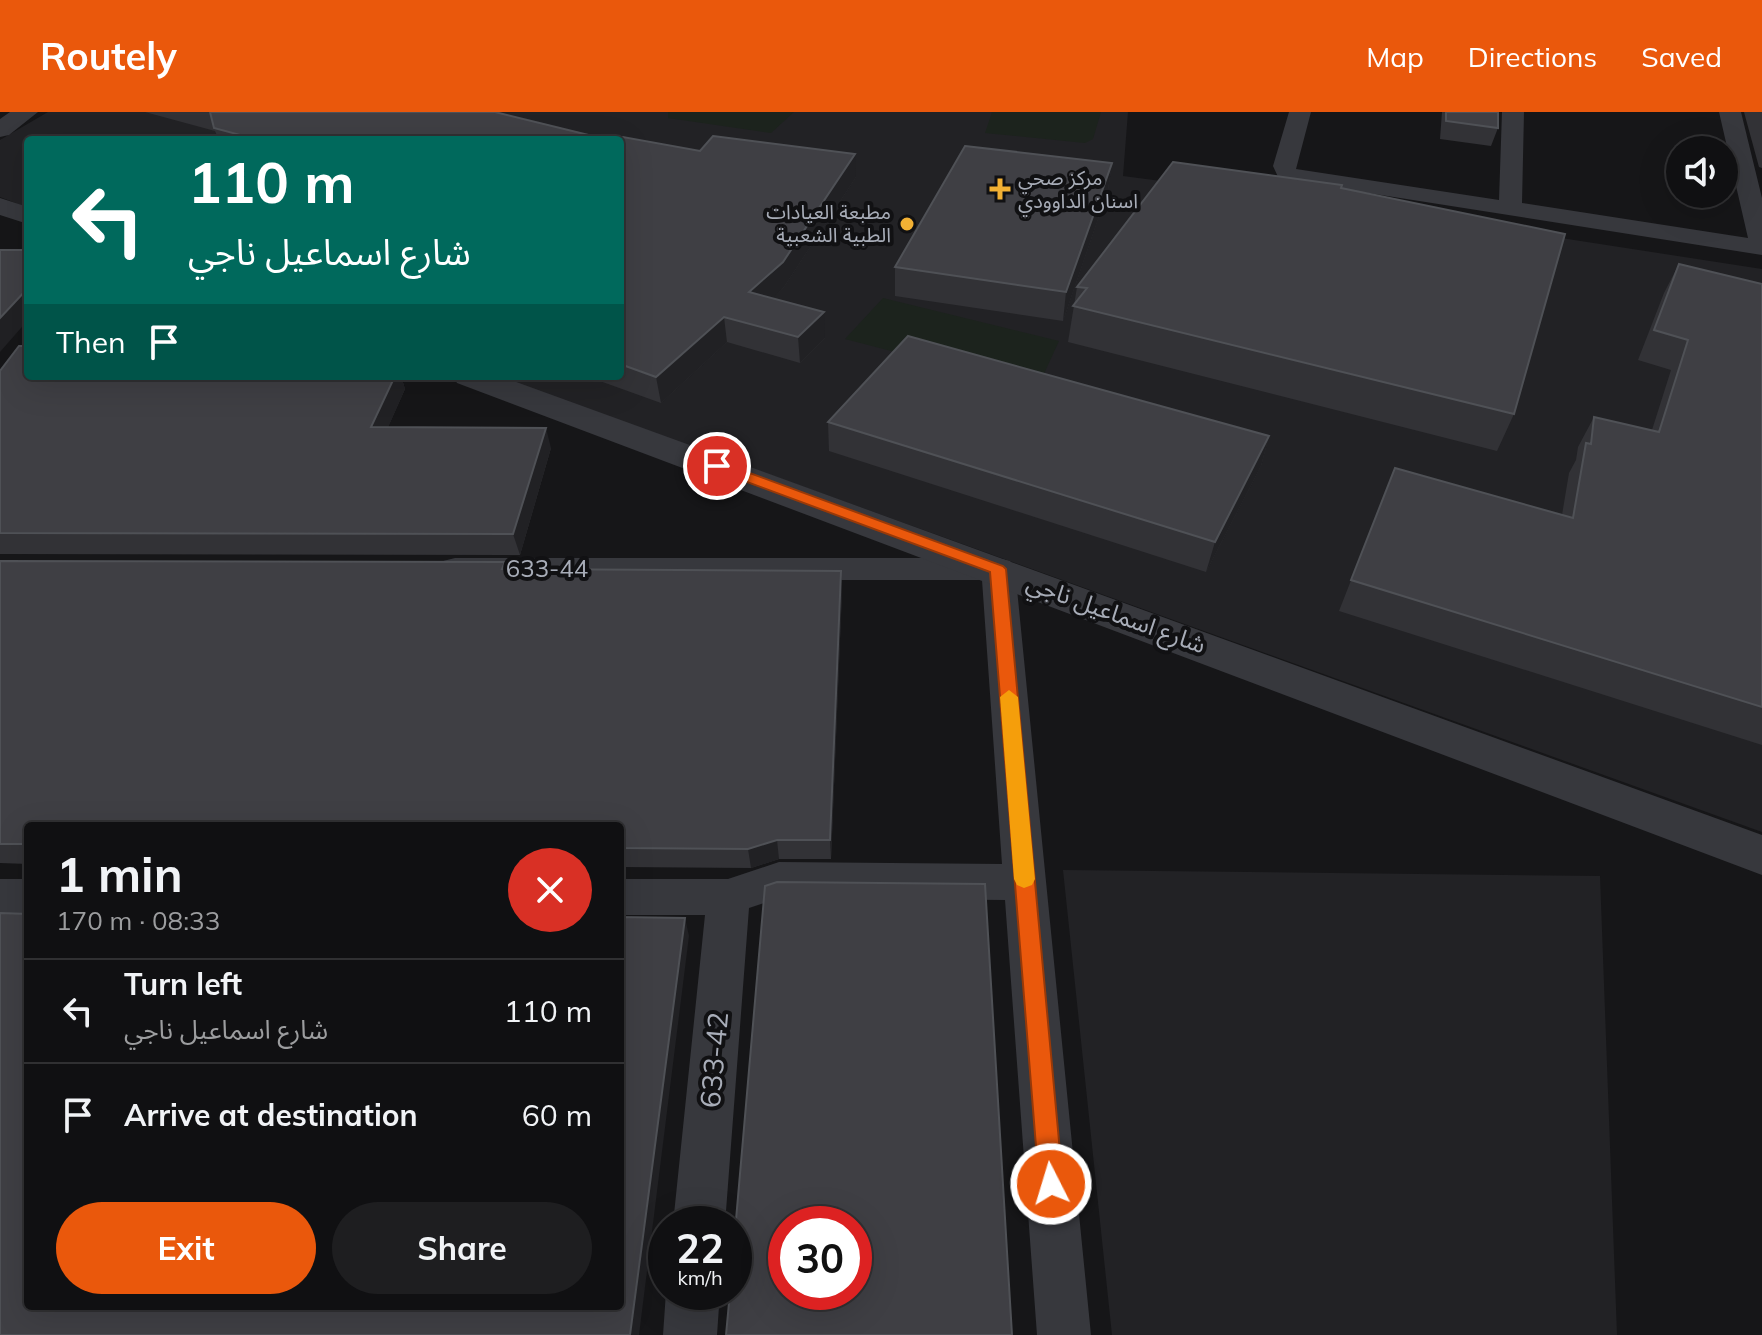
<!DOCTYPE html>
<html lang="en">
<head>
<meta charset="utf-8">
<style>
	:root { --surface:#101012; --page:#1e1e20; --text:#f1f3f6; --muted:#9c9d9f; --line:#303032; --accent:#ea580c }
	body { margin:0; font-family:Mulish,"Noto Sans Arabic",sans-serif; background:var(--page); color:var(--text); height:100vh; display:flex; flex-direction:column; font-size:30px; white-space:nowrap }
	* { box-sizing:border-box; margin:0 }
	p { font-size:26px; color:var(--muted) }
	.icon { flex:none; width:44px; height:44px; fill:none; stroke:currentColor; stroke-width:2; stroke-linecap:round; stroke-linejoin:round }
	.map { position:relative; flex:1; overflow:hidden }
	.side { position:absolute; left:24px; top:710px; width:600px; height:488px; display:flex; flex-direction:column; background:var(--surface); border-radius:8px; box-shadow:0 8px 32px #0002,0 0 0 2px var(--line) }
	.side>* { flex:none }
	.top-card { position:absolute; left:24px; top:24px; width:600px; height:244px; border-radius:8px; box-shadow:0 8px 32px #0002,0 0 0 2px var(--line); background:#00695c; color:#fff; overflow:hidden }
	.controls { position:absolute; left:1666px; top:24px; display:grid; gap:16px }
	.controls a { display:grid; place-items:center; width:72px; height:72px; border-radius:50%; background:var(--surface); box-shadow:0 8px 32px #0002,0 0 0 2px var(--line); font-size:40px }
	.speed { position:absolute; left:648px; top:1094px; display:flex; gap:16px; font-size:40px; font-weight:700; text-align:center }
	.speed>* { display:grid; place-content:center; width:104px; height:104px; border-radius:50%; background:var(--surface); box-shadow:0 8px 32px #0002,0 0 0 2px var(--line); line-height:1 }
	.speed small { font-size:20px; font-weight:400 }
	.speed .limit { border:12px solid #d22; background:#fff; color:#111 }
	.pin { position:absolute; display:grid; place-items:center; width:68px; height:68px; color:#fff; margin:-34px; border:4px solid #fff; border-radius:50%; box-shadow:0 2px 8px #0007 }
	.me { position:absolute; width:88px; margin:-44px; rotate:355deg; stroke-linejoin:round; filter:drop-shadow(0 0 6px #0008) }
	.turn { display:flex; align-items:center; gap:28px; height:168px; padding:0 32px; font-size:36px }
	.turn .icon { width:104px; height:104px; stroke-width:2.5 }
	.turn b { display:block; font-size:56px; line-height:68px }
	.then { display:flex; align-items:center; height:76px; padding:0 32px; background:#0003; gap:16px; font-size:30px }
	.round { display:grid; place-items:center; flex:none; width:84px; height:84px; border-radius:42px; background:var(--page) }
	.overview { display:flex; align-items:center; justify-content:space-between; height:136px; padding:0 32px }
	h1 { font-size:48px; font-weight:700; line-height:60px }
	.cta { display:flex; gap:16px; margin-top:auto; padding:16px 32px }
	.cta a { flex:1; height:92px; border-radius:48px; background:var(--accent); color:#fff; font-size:32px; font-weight:700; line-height:92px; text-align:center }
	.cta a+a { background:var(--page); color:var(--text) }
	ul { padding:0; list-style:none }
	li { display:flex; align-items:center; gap:24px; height:104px; padding:0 32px; border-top:2px solid var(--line) }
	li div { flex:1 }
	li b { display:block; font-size:30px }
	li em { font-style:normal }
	header { display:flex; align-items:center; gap:48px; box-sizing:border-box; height:112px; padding:0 40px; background:var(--accent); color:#fff }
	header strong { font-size:38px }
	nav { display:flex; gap:44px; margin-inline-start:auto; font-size:28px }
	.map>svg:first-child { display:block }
</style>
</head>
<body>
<header>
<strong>Routely</strong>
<nav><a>Map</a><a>Directions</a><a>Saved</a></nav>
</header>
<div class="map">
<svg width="1762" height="1223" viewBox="0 0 1762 1223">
	<rect width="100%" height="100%" fill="#161618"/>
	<!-- built -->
	<path fill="#222225" d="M 48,0 L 1128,0 L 1123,64 L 1366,96 L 1762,157 L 1762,720 L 496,264 L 620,264 L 620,28 L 28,28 L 28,96 L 0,85 L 0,28 Z
		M 1063,758 L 1600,764 L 1617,1223 L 1112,1223 Z"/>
	<!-- green -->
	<path fill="#1c231d" d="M 668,0 L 794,0 L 771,21 L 668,6 Z
		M 992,0 L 1101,0 L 1093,27 L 1085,31 L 985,21 Z
		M 883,186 L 1059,229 L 1037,277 L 845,227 Z"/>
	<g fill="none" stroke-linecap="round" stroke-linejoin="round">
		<!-- minor -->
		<path fill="#37383d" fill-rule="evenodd" d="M 1289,0 L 1311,0 L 1296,57 L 1499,88 L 1502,0 L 1524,0 L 1522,91 L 1748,126 L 1719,0 L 1741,0 L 1762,86 L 1762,143 L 1279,67 L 1273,54 Z
			M 455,446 L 998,446 L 1010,449 L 1015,457 L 1091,1223 L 1037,1223 L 1005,788 L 779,786 L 749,796 L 725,1112 L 673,1112 L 705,803 L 620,803 L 620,767 L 728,767 L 779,750 L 1002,752 L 982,468 L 455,468 L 443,465 L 438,457 L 443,449 Z
			M 0,767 L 28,767 L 28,803 L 0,803 Z
			M 666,1180 L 720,1180 L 717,1223 L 663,1223 Z"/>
		<!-- tertiary -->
		<path fill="#37383d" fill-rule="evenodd" d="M 10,0 L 38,0 L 9,23 L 0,25 L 0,7 Z
			M 0,86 L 28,95 L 28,112 L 0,103 Z
			M 453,264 L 500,264 L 1762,723 L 1762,763 L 457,271 Z"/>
	</g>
	<!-- wall -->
	<path fill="#323236" d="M 145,0 L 495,0 L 609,28 L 219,28 L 215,19 Z
		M 1442,0 L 1498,0 L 1498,16 L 1491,34 L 1440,27 Z
		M 1744,0 L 1762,0 L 1762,56 L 1759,55 Z
		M 620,28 L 856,65 L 784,175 L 772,186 L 825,226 L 800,251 L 727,230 L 661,291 L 586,264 L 620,264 Z
		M 1112,51 L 1108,78 L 1063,209 L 895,184 L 895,155 Z
		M 1342,76 L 1514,302 L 1497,339 L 1068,230 L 1077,175 Z
		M 1679,152 L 1762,172 L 1762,633 L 1339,499 L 1395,356 L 1562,403 L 1569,361 L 1576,348 L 1578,335 L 1594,305 L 1652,318 L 1671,258 L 1638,248 L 1664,181 Z
		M 0,259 L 28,264 L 401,264 L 405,277 L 388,315 L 551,336 L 520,443 L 0,442 Z
		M 828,310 L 1269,324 L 1261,354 L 1206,460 L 829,339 Z
		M 0,449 L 505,450 L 507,457 L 842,479 L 831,747 L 779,747 L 751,756 L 620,755 L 620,714 L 28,714 L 28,752 L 0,751 Z"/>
	<!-- shaded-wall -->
	<path fill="#212124" d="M 855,42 L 856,65 L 784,175 L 752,206 L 749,180 Z
		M 1112,51 L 1108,78 L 1063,209 L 1066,180 Z
		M 28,176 L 28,208 L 0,240 L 0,206 Z
		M 824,200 L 825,226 L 800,251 L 798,225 Z
		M 724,205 L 727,230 L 661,291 L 656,265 Z
		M 395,264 L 401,264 L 405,277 L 379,336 L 371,315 Z
		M 546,316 L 551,336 L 520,443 L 513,422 Z
		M 1269,324 L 1261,354 L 1206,460 L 1215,430 Z
		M 841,459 L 842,479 L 831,747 L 830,728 Z
		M 777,728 L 779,747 L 751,756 L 748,737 Z
		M 685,806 L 689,824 L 639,1223 L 630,1223 Z"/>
	<!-- building -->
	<path fill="#3f3f44" stroke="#4f5156" stroke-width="2" fill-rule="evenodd" d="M 210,0 L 495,0 L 609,28 L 259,28 L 214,16 Z
		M 1446,0 L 1498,0 L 1498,16 L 1446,9 Z
		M 713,24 L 855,42 L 783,150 L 749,180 L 824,200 L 798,225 L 724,205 L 656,265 L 620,252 L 620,28 L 623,25 L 700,39 Z
		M 965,34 L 1112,51 L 1066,180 L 895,155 Z
		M 1173,50 L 1342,73 L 1341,76 L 1565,122 L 1514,302 L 1073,194 L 1087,176 L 1077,175 Z
		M 0,138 L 28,138 L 28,176 L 0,206 Z
		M 1679,152 L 1762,172 L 1762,595 L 1351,468 L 1395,356 L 1573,406 L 1586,331 L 1591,332 L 1594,305 L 1659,320 L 1688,228 L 1654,218 Z
		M 908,224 L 1269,324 L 1215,430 L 828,310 Z
		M 19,234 L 28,234 L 28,264 L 395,264 L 371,315 L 546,316 L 513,422 L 0,421 L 0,259 Z
		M 0,449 L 505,450 L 502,457 L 841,459 L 830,728 L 777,728 L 748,737 L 620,736 L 620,714 L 28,714 L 28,732 L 0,732 Z
		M 777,770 L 985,772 L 1012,1223 L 726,1223 L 730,1180 L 734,1180 L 734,1131 L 765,774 ZM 786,1112 L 854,1112 L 854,1180 L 786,1180 Z
		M 0,801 L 28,802 L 28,1194 L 620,1194 L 620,805 L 685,806 L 630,1223 L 0,1223 Z"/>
	<!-- route -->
	<path fill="#ea580c" stroke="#983908" stroke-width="2" d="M 717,349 L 1003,454 L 1006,457 L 1063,1072 L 1060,1080 L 1051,1084 L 1043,1080 L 1039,1072 L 990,460 L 712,357 L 712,351 Z"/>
	<!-- slow -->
	<path fill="#f59e0b" d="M 1009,578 L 1018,585 L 1035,767 L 1032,773 L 1024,776 L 1017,773 L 1014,767 L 1000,585 Z"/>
	<!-- markers -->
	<g fill="#f2b134" stroke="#111113" stroke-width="3">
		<path d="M996 65h8v8h8v8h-8v8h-8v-8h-8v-8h8z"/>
		<circle cx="907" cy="112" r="8"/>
	</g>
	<g text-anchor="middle" stroke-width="8" stroke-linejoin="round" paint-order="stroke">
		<!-- far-poi labels -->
		<g font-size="20" fill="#a8adb8" stroke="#111113" text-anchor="start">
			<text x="1018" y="73">مركز صحي<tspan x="1018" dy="23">اسنان الداوودي</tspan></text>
			<text x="891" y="107" text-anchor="end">مطبعة العيادات<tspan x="891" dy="23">الطبية الشعبية</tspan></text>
		</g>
		<!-- street labels -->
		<g font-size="24" fill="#a8adb8" stroke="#111113">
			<text x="547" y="465">633-44</text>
			<text transform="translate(1116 502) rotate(20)" y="8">شارع اسماعيل ناجي</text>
		</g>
		<!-- near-street labels -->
		<g font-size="28" fill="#a8adb8" stroke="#111113">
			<text transform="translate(714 948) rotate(-85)" y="10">633-42</text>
		</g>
	</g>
</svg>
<div class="controls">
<a><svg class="icon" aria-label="sound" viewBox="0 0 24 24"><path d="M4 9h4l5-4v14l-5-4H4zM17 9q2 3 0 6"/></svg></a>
</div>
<div class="speed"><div>22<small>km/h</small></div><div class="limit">30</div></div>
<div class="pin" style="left:717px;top:354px;background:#d93025"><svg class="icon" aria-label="arrive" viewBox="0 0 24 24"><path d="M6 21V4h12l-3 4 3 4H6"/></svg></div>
<svg class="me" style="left:1051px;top:1072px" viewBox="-20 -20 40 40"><circle r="17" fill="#ea580c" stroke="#fff" stroke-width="3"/><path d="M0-11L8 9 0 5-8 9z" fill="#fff"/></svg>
<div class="top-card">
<div class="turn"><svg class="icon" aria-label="left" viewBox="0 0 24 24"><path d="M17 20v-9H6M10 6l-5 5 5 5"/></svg><div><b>110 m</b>شارع اسماعيل ناجي</div></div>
<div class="then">Then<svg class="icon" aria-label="arrive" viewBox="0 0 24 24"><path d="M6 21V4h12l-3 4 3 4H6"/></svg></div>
</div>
<section class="side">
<div class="overview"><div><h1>1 min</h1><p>170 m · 08:33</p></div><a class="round" style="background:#d93025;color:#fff"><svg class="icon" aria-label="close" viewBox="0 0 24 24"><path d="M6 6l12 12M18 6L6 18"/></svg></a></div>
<ul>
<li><svg class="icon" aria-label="left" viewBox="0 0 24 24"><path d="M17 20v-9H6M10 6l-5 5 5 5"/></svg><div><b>Turn left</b><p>شارع اسماعيل ناجي</p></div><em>110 m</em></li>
<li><svg class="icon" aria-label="arrive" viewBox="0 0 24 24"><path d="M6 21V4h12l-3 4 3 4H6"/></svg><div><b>Arrive at destination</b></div><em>60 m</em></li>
</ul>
<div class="cta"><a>Exit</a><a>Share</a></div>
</section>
</div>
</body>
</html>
